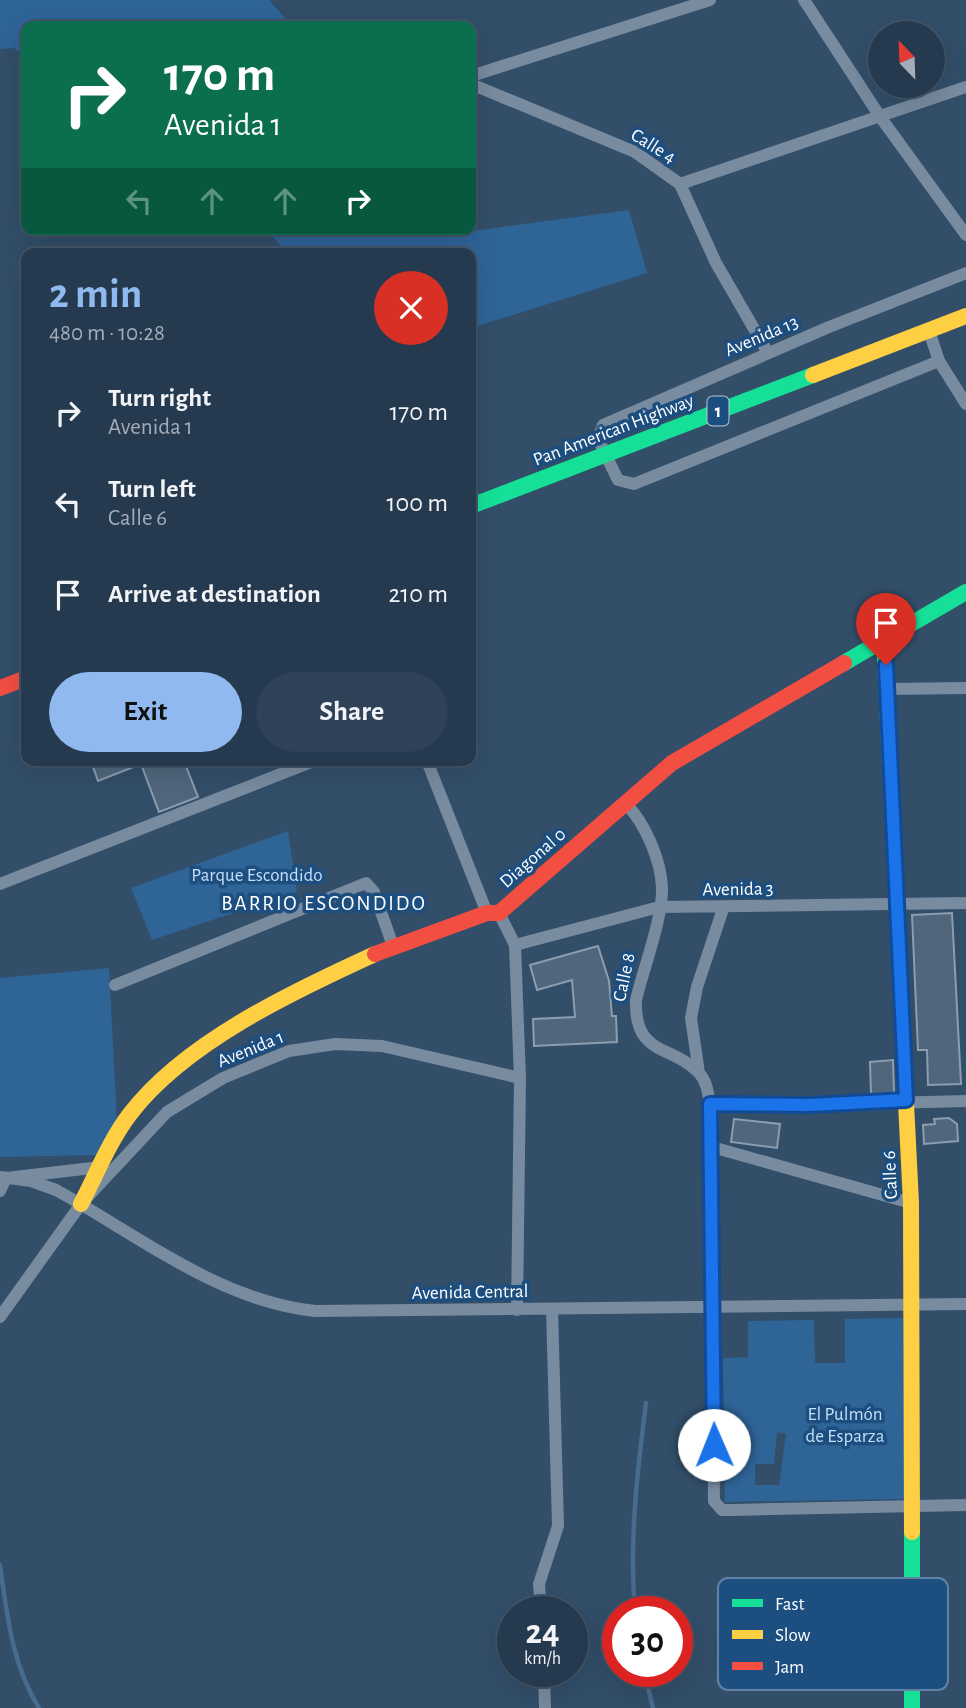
<!DOCTYPE html>
<html lang="en">
<head>
<meta charset="utf-8">
<style>
	:root { --surface:#263a4f; --page:#2e4156; --text:#f1f3f6; --muted:#a4adb7; --line:#425466; --accent:#90b9f0 }
	body { margin:0; font-family:"Alegreya Sans",sans-serif; background:var(--page); color:var(--text); height:100vh; display:flex; flex-direction:column; font-size:26px; white-space:nowrap }
	* { box-sizing:border-box; margin:0 }
	p { font-size:23px; color:var(--muted) }
	.icon { flex:none; width:38px; height:38px; fill:none; stroke:currentColor; stroke-width:2; stroke-linecap:round; stroke-linejoin:round }
	.map { position:relative; flex:1; overflow:hidden }
	.panel { position:absolute; left:21px; top:248px; width:455px; height:518px; display:flex; flex-direction:column; background:var(--surface); border-radius:14px; box-shadow:0 7px 28px #0002,0 0 0 2px var(--line) }
	.panel>* { flex:none }
	.banner { position:absolute; left:21px; top:21px; width:455px; height:214px; border-radius:14px; box-shadow:0 7px 28px #0002,0 0 0 2px var(--line); background:#0b6e4f; color:#fff; overflow:hidden }
	.needle { width:46px; rotate:337deg }
	.buttons { position:absolute; left:868px; top:21px; display:grid; gap:14px }
	.buttons a { display:grid; place-items:center; width:77px; height:77px; border-radius:50%; background:var(--surface); box-shadow:0 7px 28px #0002,0 0 0 2px var(--line); font-size:35px }
	.speed { position:absolute; left:497px; top:1596px; display:flex; gap:14px; font-size:35px; font-weight:700; text-align:center }
	.speed>* { display:grid; place-content:center; width:91px; height:91px; border-radius:50%; background:var(--surface); box-shadow:0 7px 28px #0002,0 0 0 2px var(--line); line-height:1 }
	.speed small { font-size:18px; font-weight:400 }
	.speed .limit { border:10px solid #d22; background:#fff; color:#111 }
	.pin { position:absolute; display:grid; place-items:center; width:60px; height:60px; color:#fff; margin:-72px -30px; border-radius:50% 50% 50% 0; rotate:-45deg; box-shadow:0 0 7px #0007 }
	.pin .icon { rotate:45deg }
	.me { position:absolute; width:77px; margin:-38px; rotate:359deg; stroke-linejoin:round; filter:drop-shadow(0 0 5px #0008) }
	.turn { display:flex; align-items:center; gap:24px; height:147px; padding:0 28px; font-size:32px }
	.turn .icon { width:91px; height:91px; stroke-width:2.5 }
	.turn b { display:block; font-size:49px; line-height:60px }
	.lanes { display:flex; align-items:center; height:66px; padding:0 28px; background:#0003; justify-content:center; gap:35px; direction:ltr }
	.lanes .off { opacity:.35 }
	.round { display:grid; place-items:center; flex:none; width:74px; height:74px; border-radius:37px; background:var(--page) }
	.headline { display:flex; align-items:center; justify-content:space-between; height:119px; padding:0 28px }
	h1 { font-size:42px; font-weight:700; line-height:52px; color:var(--accent) }
	.button { display:flex; gap:14px; margin-top:auto; padding:14px 28px }
	.button a { flex:1; height:80px; border-radius:42px; background:var(--accent); color:#111; font-size:28px; font-weight:700; line-height:80px; text-align:center }
	.button a+a { background:var(--page); color:var(--text) }
	ul { padding:0; list-style:none }
	li { display:flex; align-items:center; gap:21px; height:91px; padding:0 28px }
	li div { flex:1 }
	li b { display:block; font-size:26px }
	li em { font-style:normal }
	.map>svg:first-child { display:block }
</style>
</head>
<body>
<div class="map">
<svg width="966" height="1708" viewBox="0 0 966 1708">
	<rect width="100%" height="100%" fill="#324e69"/>
	<!-- green -->
	<path fill="#2f6497" fill-rule="evenodd" d="M 0,0 L 269,0 L 292,26 L 26,26 L 26,57 L 14,48 L 0,49 Z
		M 629,210 L 647,273 L 471,328 L 471,254 L 288,254 L 266,229 L 473,231 Z
		M 288,831 L 297,892 L 152,940 L 131,888 Z
		M 109,968 L 117,1122 L 99,1155 L 0,1157 L 0,978 Z
		M 903,1318 L 905,1499 L 725,1502 L 723,1358 L 748,1357 L 748,1321 L 814,1320 L 815,1363 L 845,1363 L 845,1319 ZM 777,1432 L 786,1434 L 779,1485 L 755,1485 L 755,1464 L 774,1464 Z"/>
	<g fill="none" stroke-linecap="round" stroke-linejoin="round">
		<!-- stream -->
		<path stroke="#486c90" stroke-width="4.5" d="M 0,1565 C 7,1615 12,1665 39,1708
			M 635,1612 C 629,1542 637,1473 646,1403
			M 644,1671 L 653,1708"/>
	</g>
	<!-- building -->
	<path fill="#50667c" stroke="#8b9dae" stroke-width="2" d="M 91,761 L 184,761 L 198,797 L 159,812 L 141,764 L 98,781 Z
		M 952,913 L 961,1084 L 928,1085 L 927,1050 L 918,1050 L 912,915 Z
		M 598,946 L 609,981 L 612,1016 L 616,1016 L 617,1042 L 534,1046 L 533,1019 L 575,1017 L 572,980 L 537,990 L 530,965 Z
		M 893,1060 L 894,1093 L 871,1094 L 870,1062 Z
		M 949,1118 L 957,1124 L 958,1141 L 924,1144 L 923,1125 L 935,1124 L 934,1119 Z
		M 734,1119 L 780,1124 L 777,1148 L 731,1142 Z"/>
	<g fill="none" stroke-linecap="round" stroke-linejoin="round">
		<!-- street -->
		<path stroke="#788b9f" stroke-width="12" d="M 804,0 L 881,118 L 966,235
			M 471,76 L 710,0
			M 471,84 L 635,152 L 680,184 L 716,263 L 768,353
			M 680,184 L 966,87
			M 929,331 L 939,361 L 966,404
			M 939,361 L 634,484 L 618,480 L 598,439 L 603,425 L 829,327 L 966,273
			M 887,689 L 966,688
			M 427,761 L 487,913
			M 626,804 C 645,823 661,860 662,888 C 663,917 643,970 636,1000 C 634,1057 672,1044 699,1073 C 707,1081 708,1094 710,1104 L 714,1501 L 722,1510 L 732,1510 L 966,1505
			M 0,884 L 314,761
			M 499,913 L 515,945 L 520,1078 L 517,1310
			M 515,945 L 659,907 L 966,903
			M 115,985 L 366,883 L 374,892 L 393,946
			M 699,1073 L 691,1018 L 697,987 L 723,909
			M 710,1104 L 810,1105 L 966,1101
			M 712,1147 L 911,1203
			M 0,1177 L 31,1181 L 56,1190 C 138,1235 219,1301 315,1311 L 966,1304
			M 0,1191 L 6,1178 L 101,1167
			M 0,1317 L 81,1204 L 167,1112 L 223,1078 L 289,1051 L 335,1044 L 382,1046 L 520,1078
			M 541,1612 L 539,1584 L 558,1526 L 552,1309
			M 544,1671 L 545,1708"/>
		<!-- fast -->
		<path stroke="#16e098" stroke-width="16" d="M 471,506 L 813,375
			M 884,640 L 906,1103
			M 844,663 L 966,592
			M 912,1532 L 912,1708"/>
		<!-- slow -->
		<path stroke="#ffcf43" stroke-width="16" d="M 813,375 L 966,316
			M 906,1103 L 911,1203 L 912,1532
			M 81,1204 C 96,1175 110,1140 130,1114 C 185,1042 294,991 375,954"/>
		<!-- jam -->
		<path stroke="#f24e42" stroke-width="16" d="M 0,688 L 26,678
			M 375,954 L 487,913 L 499,913 L 672,763 L 844,663"/>
	</g>
	<g fill="none" stroke-linecap="round" stroke-linejoin="round">
		<!-- route casing -->
		<g stroke="#114b97" stroke-width="18">
			<path id="route" d="M 714,1445 L 710,1104 L 810,1105 L 906,1100 L 886,665"/>
		</g>
		<!-- route -->
		<use href="#route" stroke="#1a73e8" stroke-width="12"/>
	</g>
	<g text-anchor="middle" stroke-width="7" stroke-linejoin="round" paint-order="stroke">
		<!-- shield labels -->
		<rect fill="#1c4e7f" stroke="#bbcad9" stroke-width="2" x="707.5" y="396.5" width="21" height="29" rx="5"/>
		<g font-size="18" font-weight="bold" fill="#fff">
			<text x="718" y="417">1</text>
		</g>
		<!-- street labels -->
		<g font-size="19" fill="#fff" stroke="#1c4e7f">
			<text transform="translate(654 145) rotate(32)" y="7">Calle 4</text>
			<text transform="translate(761 335) rotate(-23)" y="7">Avenida 13</text>
			<text transform="translate(613 429) rotate(-21)" y="7">Pan American Highway</text>
			<text transform="translate(532 857) rotate(-41)" y="7">Diagonal 0</text>
			<text transform="translate(738 888) rotate(-1)" y="7">Avenida 3</text>
			<text transform="translate(623 977) rotate(-78)" y="7">Calle 8</text>
			<text transform="translate(250 1048) rotate(-22)" y="7">Avenida 1</text>
			<text transform="translate(889 1175) rotate(-93)" y="7">Calle 6</text>
			<text transform="translate(470 1291) rotate(-1)" y="7">Avenida Central</text>
		</g>
		<!-- park labels -->
		<g font-size="19" fill="#c3def7" stroke="#1c4e7f">
			<text x="257" y="881">Parque Escondido</text>
			<text x="845" y="1420">El Pulmón<tspan x="845" dy="22">de Esparza</tspan></text>
		</g>
		<!-- neighbourhood labels -->
		<g font-size="21" letter-spacing="2" fill="#fff" stroke="#1c4e7f">
			<text x="324" y="910">BARRIO ESCONDIDO</text>
		</g>
	</g>
	<!-- legend -->
	<rect x="718" y="1578" width="230" height="112" rx="10" fill="#1c4e7f" stroke="#6083a5" stroke-width="2"/>
	<rect x="732" y="1599" width="31" height="8" fill="#16e098"/>
	<rect x="732" y="1630" width="31" height="9" fill="#ffcf43"/>
	<rect x="732" y="1662" width="31" height="8" fill="#f24e42"/>
	<g font-size="19" fill="#fff">
		<text x="775" y="1610">Fast</text>
		<text x="775" y="1641">Slow</text>
		<text x="775" y="1673">Jam</text>
	</g>
</svg>
<div class="buttons">
<a><svg class="needle" viewBox="-14 -14 28 28"><path d="M0-13l5 13h-10z" fill="#e53935"/><path d="M0 13l5-13h-10z" fill="#a4adb7"/></svg></a>
</div>
<div class="speed"><div>24<small>km/h</small></div><div class="limit">30</div></div>
<div class="pin" style="left:886px;top:665px;background:#d93025"><svg class="icon" aria-label="arrive" viewBox="0 0 24 24"><path d="M6 21V4h12l-3 4 3 4H6"/></svg></div>
<svg class="me" style="left:714px;top:1445px" viewBox="-20 -20 40 40"><circle r="19" fill="#fff"/><path d="M0-13L10 11 0 6-10 11z" fill="#1a73e8"/></svg>
<div class="banner">
<div class="turn"><svg class="icon" aria-label="right" viewBox="0 0 24 24"><path d="M7 20v-9h11M14 6l5 5-5 5"/></svg><div><b>170 m</b>Avenida 1</div></div>
<div class="lanes"><svg class="icon off" aria-label="left" viewBox="0 0 24 24"><path d="M17 20v-9H6M10 6l-5 5 5 5"/></svg><svg class="icon off" aria-label="ahead" viewBox="0 0 24 24"><path d="M12 20V5M6 11l6-6 6 6"/></svg><svg class="icon off" aria-label="ahead" viewBox="0 0 24 24"><path d="M12 20V5M6 11l6-6 6 6"/></svg><svg class="icon" aria-label="right" viewBox="0 0 24 24"><path d="M7 20v-9h11M14 6l5 5-5 5"/></svg></div>
</div>
<section class="panel">
<div class="headline"><div><h1>2 min</h1><p>480 m · 10:28</p></div><a class="round" style="background:#d93025;color:#fff"><svg class="icon" aria-label="close" viewBox="0 0 24 24"><path d="M6 6l12 12M18 6L6 18"/></svg></a></div>
<ul>
<li><svg class="icon" aria-label="right" viewBox="0 0 24 24"><path d="M7 20v-9h11M14 6l5 5-5 5"/></svg><div><b>Turn right</b><p>Avenida 1</p></div><em>170 m</em></li>
<li><svg class="icon" aria-label="left" viewBox="0 0 24 24"><path d="M17 20v-9H6M10 6l-5 5 5 5"/></svg><div><b>Turn left</b><p>Calle 6</p></div><em>100 m</em></li>
<li><svg class="icon" aria-label="arrive" viewBox="0 0 24 24"><path d="M6 21V4h12l-3 4 3 4H6"/></svg><div><b>Arrive at destination</b></div><em>210 m</em></li>
</ul>
<div class="button"><a>Exit</a><a>Share</a></div>
</section>
</div>
</body>
</html>
